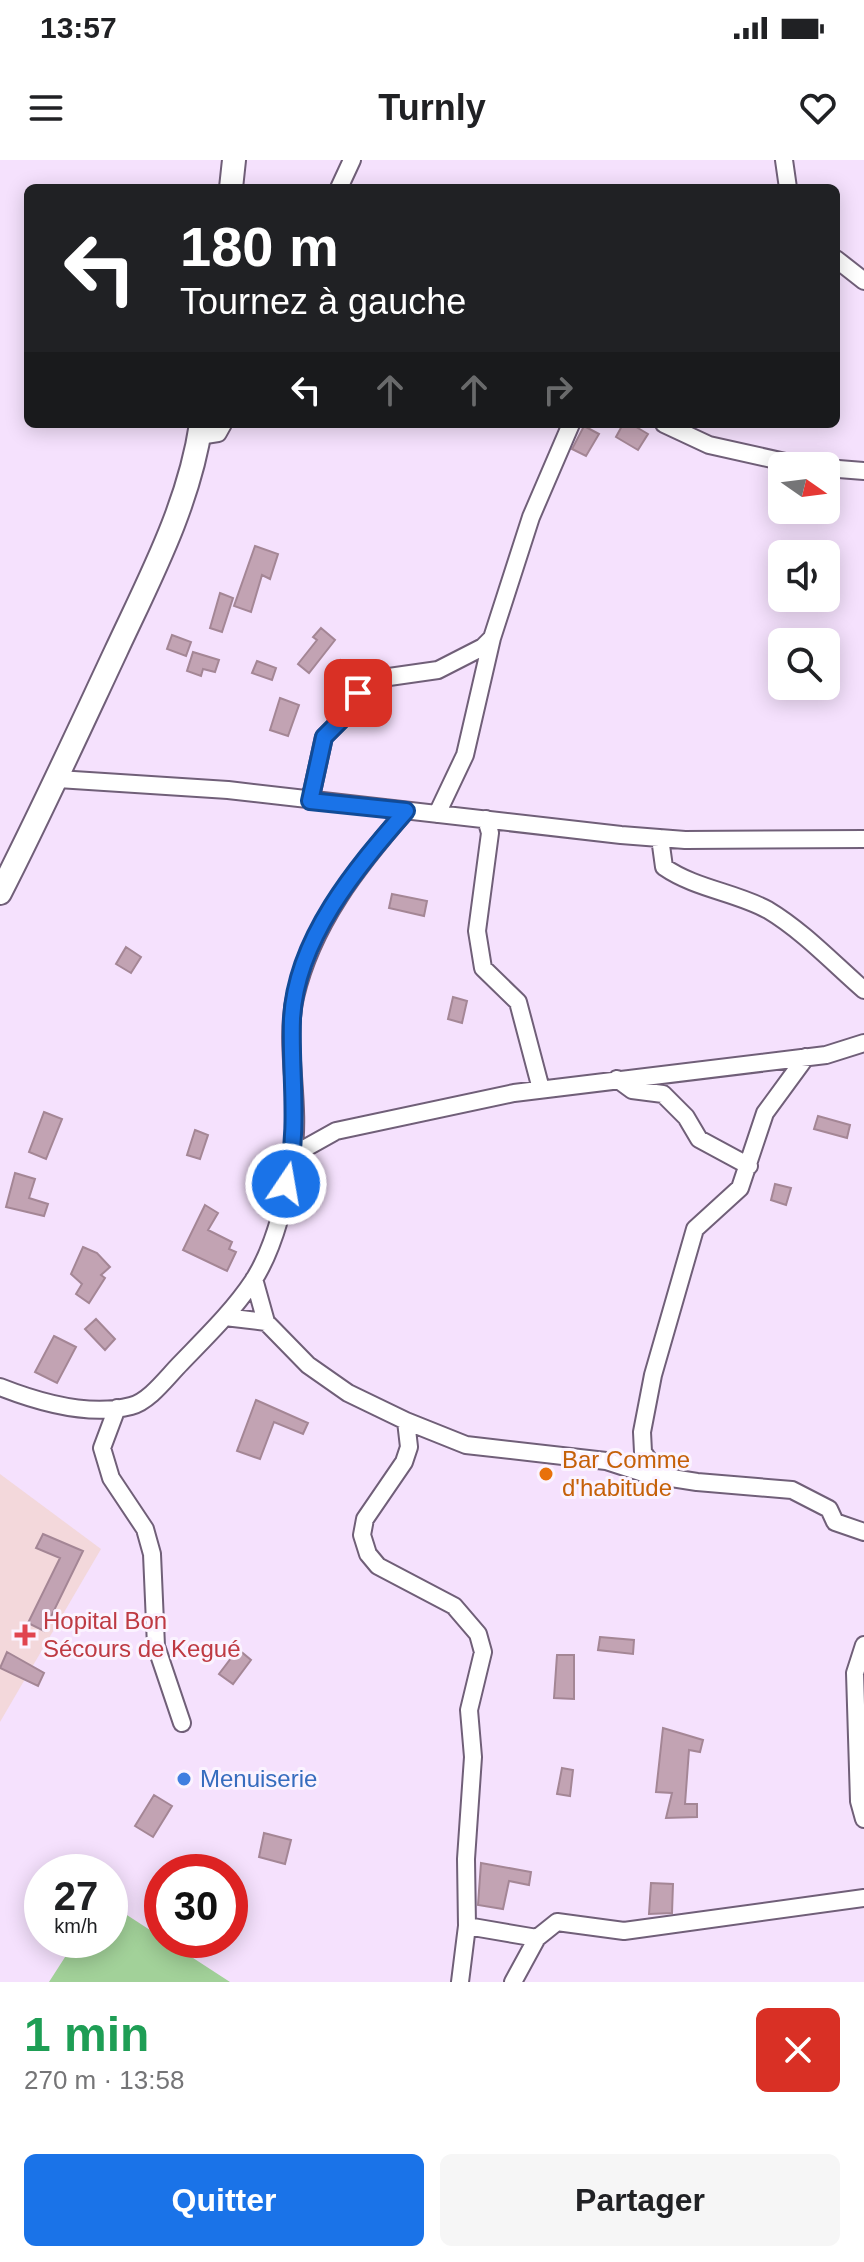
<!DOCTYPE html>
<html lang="fr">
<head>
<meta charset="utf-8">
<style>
	:root { --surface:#fff; --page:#f6f6f6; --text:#202124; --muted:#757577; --accent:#1a73e8 }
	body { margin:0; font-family:Arial,sans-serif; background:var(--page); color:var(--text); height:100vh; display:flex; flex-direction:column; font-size:30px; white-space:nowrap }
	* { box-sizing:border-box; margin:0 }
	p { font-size:26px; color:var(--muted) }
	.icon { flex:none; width:44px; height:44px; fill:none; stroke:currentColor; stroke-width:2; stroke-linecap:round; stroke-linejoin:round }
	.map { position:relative; height:1822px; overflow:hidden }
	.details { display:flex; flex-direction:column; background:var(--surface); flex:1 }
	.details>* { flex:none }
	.hud { position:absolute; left:24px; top:24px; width:816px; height:244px; border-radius:12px; box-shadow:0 4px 20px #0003; background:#202124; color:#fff; overflow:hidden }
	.needle { width:52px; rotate:104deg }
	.fabs { position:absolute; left:768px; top:292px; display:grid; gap:16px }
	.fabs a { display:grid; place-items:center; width:72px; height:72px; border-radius:12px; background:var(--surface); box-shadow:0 4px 20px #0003; font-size:40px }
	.speed { position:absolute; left:24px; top:1694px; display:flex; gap:16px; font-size:40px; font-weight:700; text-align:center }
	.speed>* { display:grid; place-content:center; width:104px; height:104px; border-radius:50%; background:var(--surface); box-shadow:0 4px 20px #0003; line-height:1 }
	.speed small { font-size:20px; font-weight:400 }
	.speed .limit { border:12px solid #d22; background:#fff; color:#111 }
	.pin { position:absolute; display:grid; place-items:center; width:68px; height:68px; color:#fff; margin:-34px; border-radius:16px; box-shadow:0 4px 12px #0006 }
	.me { position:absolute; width:88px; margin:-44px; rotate:12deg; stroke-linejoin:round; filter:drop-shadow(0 0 6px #0008) }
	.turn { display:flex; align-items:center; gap:28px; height:168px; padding:0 24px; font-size:36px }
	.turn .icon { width:104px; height:104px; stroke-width:2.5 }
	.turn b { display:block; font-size:56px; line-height:68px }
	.lanes { display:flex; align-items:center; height:76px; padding:0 24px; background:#0003; justify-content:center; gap:40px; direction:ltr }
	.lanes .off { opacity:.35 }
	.round { display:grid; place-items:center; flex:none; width:84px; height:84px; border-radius:12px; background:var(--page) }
	.head { display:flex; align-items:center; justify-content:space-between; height:136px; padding:0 24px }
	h1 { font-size:48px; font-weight:600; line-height:60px; color:#1e9e55 }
	.primary-button { display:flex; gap:16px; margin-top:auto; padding:16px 24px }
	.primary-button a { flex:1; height:92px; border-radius:12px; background:var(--accent); color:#fff; font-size:32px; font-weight:600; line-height:92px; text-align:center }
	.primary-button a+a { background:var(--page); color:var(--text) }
	.status { display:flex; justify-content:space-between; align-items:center; height:56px; padding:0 40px; background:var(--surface); direction:ltr }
	.status svg { height:22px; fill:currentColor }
	header { display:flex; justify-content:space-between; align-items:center; height:104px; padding:0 24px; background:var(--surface); font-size:36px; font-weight:600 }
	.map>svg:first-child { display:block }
</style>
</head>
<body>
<div class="status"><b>13:57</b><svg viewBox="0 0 49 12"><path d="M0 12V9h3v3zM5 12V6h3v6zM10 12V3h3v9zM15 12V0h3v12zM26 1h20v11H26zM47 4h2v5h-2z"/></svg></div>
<header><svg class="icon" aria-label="menu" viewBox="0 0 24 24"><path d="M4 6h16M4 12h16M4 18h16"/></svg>Turnly<svg class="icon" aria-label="heart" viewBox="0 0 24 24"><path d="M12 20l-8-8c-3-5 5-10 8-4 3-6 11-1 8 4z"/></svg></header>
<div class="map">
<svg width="864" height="1822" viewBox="0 0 864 1822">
	<rect width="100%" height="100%" fill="#f5e1fd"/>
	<!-- medical -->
	<path fill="#f3d8db" d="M 0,1314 L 101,1389 L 0,1562 Z"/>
	<!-- green -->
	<path fill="#a2d199" d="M 110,1744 L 230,1822 L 49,1822 L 76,1780 L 110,1780 Z"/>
	<!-- building -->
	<path fill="#c2a3b3" stroke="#a48695" stroke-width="2" d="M 623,264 L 631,264 L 648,274 L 638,290 L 616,277 Z
		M 584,266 L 599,274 L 586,296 L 572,289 Z
		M 255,386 L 278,394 L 270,419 L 262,415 L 251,452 L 234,446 Z
		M 220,433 L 233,438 L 222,472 L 210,468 Z
		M 321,468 L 335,480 L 309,513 L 298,504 L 317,480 L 313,477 Z
		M 172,475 L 191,482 L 186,496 L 167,489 Z
		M 193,492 L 219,500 L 215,512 L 203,509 L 201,516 L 187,511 Z
		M 341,500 L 359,506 L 354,521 L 336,515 Z
		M 257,501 L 276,508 L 272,520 L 252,513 Z
		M 280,538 L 299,545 L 288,576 L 270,570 Z
		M 392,734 L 427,741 L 424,756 L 389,748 Z
		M 126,787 L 141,797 L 131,813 L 116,804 Z
		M 453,837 L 467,841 L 462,863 L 448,859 Z
		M 44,952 L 62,959 L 46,999 L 29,992 Z
		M 818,956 L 850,965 L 847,978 L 814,969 Z
		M 195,970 L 208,975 L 200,999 L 187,995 Z
		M 15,1013 L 35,1019 L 29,1038 L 48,1044 L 44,1056 L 6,1047 Z
		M 775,1024 L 791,1028 L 786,1045 L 771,1040 Z
		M 205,1045 L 218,1053 L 208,1070 L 232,1082 L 229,1089 L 236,1092 L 227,1111 L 183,1090 Z
		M 83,1087 L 97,1093 L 110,1107 L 101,1115 L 105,1118 L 89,1143 L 76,1134 L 82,1124 L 71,1114 Z
		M 96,1159 L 115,1179 L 105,1190 L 85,1169 Z
		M 54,1176 L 76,1187 L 57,1223 L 35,1212 Z
		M 256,1240 L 308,1263 L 303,1274 L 274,1262 L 260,1299 L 237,1291 Z
		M 43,1374 L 83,1391 L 44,1471 L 28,1463 L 60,1398 L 36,1388 Z
		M 600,1477 L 634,1480 L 633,1494 L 598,1490 Z
		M 238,1489 L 251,1500 L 233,1524 L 219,1514 Z
		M 7,1492 L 44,1513 L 38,1526 L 0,1508 Z
		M 557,1495 L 574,1495 L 574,1539 L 554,1538 Z
		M 663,1568 L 703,1580 L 700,1592 L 689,1590 L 685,1644 L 697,1644 L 697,1657 L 666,1658 L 672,1633 L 656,1632 Z
		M 562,1608 L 573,1610 L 570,1636 L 557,1634 Z
		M 154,1635 L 172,1646 L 153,1677 L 135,1666 Z
		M 264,1673 L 291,1680 L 285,1704 L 259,1697 Z
		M 481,1703 L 531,1712 L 529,1725 L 509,1721 L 503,1749 L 478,1745 Z
		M 651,1723 L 673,1724 L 672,1753 L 649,1754 Z"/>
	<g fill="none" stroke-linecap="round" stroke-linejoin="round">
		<!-- street casing -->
		<g stroke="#705f78" stroke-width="20">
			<path id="street" d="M 784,0 L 788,28
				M 339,28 L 352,0
				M 836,99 L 864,121
				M 664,264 L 709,285 L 803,306
				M 199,276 L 218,273 L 223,264
				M 826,308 L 864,311
				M 58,619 L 228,630 L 621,675 L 685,680 L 864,679
				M 310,641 L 324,577 L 344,557 L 358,533 L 389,517 L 438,510 L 483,487 L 492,478
				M 437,654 L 465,595 L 492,478 L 531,357 L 571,264
				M 486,659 L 490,673 L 477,771 L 483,808 L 518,842 L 541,929
				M 660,678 L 664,707 C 696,729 735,732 768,750 C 803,771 833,803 864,830
				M 617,919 L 632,930 L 663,934 L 686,957 L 699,979 L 749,1006
				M 293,995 L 336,971 L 514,933 L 826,895 L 864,883
				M 254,1119 L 266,1162 L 308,1205 L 348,1233 L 406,1261 L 409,1287 L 404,1302 L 365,1359 L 362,1375 L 368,1394 L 378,1406 L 454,1446 L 478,1474 L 483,1492 L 469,1550 L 473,1597 L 466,1699 L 467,1766 L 460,1822
				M 225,1157 L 266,1162
				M 0,1227 C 38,1242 90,1257 131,1246 C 150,1241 167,1217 181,1203 C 206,1177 233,1151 253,1121 C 275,1087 287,1034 293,994 C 301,942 284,887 295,837 C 312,764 358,706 406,651
				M 117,1248 L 102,1288 L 111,1318 L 145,1369 L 152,1394 L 156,1486 L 182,1563
				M 406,1261 L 466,1285 L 606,1301 L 646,1314 L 697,1322 L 792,1330 L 829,1349 L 835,1362 L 864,1372
				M 660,1316 L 643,1292 L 642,1272 L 653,1215 L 695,1069 L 740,1028 L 765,953 L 806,897
				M 864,1485 L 855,1513 L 859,1641 L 864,1659
				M 467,1766 L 537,1778
				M 513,1822 L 537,1778 L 557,1762 L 624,1771 L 864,1738"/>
		</g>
		<!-- secondary casing -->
		<g stroke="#705f78" stroke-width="26">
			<path id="secondary" d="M 231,28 L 234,0
				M 0,733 C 41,653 78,572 116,491 C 150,418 189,345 201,264"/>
		</g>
		<!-- street -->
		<use href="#street" stroke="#fff" stroke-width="16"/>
		<!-- secondary -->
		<use href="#secondary" stroke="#fff" stroke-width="22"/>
	</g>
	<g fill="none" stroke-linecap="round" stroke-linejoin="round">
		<!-- route casing -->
		<g stroke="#114b97" stroke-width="20">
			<path id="route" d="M 286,1024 C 300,968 290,916 292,859 C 296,779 356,708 406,651 L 310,641 L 324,577 L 344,557 L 358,533"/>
		</g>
		<!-- route -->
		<use href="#route" stroke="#1a73e8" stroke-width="14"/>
	</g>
	<!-- markers -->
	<circle fill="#e8710a" stroke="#fbf3ff" stroke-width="3" cx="546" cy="1314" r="8"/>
	<path fill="#e0444e" stroke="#fbf3ff" stroke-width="3" d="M21 1463h8v8h8v8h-8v8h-8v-8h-8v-8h8z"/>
	<circle fill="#3f7fe0" stroke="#fbf3ff" stroke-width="3" cx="184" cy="1619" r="8"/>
	<g text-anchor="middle" stroke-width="6" stroke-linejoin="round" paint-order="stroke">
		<!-- food labels -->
		<g font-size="24" fill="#c56008" stroke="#fbf3ff" text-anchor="start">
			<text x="562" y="1308">Bar Comme<tspan x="562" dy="28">d'habitude</tspan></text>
		</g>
		<!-- health labels -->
		<g font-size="24" fill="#be3a42" stroke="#fbf3ff" text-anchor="start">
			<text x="43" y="1469">Hopital Bon<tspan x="43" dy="28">Sécours de Kegué</tspan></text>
		</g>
		<!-- shop labels -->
		<g font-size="24" fill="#366cbe" stroke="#fbf3ff" text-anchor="start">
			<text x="200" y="1627">Menuiserie</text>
		</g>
	</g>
</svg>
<div class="fabs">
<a><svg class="needle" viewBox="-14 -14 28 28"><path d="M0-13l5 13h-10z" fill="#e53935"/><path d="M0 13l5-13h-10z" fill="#757577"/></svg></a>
<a><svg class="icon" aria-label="sound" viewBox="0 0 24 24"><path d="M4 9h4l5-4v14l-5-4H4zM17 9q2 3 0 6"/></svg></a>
<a><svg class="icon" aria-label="search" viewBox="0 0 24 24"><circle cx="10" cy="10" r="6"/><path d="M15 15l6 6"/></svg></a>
</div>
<div class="speed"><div>27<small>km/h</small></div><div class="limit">30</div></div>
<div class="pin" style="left:358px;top:533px;background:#d93025"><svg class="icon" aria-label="arrive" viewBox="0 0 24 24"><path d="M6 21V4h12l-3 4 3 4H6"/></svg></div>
<svg class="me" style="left:286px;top:1024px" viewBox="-20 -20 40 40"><circle r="17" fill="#1a73e8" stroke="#fff" stroke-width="3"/><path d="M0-11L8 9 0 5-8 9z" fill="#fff"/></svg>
<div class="hud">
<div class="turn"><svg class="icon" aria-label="left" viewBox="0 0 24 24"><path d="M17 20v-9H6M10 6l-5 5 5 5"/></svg><div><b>180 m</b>Tournez à gauche</div></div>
<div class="lanes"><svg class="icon" aria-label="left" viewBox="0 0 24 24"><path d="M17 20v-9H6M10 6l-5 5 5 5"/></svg><svg class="icon off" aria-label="ahead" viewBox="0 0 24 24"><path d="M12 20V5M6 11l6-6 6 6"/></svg><svg class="icon off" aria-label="ahead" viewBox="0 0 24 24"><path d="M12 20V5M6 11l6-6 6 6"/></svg><svg class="icon off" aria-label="right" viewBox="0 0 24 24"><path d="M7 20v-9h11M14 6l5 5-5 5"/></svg></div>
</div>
</div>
<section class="details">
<div class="head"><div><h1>1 min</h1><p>270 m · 13:58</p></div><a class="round" style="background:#d93025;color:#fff"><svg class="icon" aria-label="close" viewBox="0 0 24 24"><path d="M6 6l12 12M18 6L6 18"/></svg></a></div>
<div class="primary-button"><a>Quitter</a><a>Partager</a></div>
</section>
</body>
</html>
